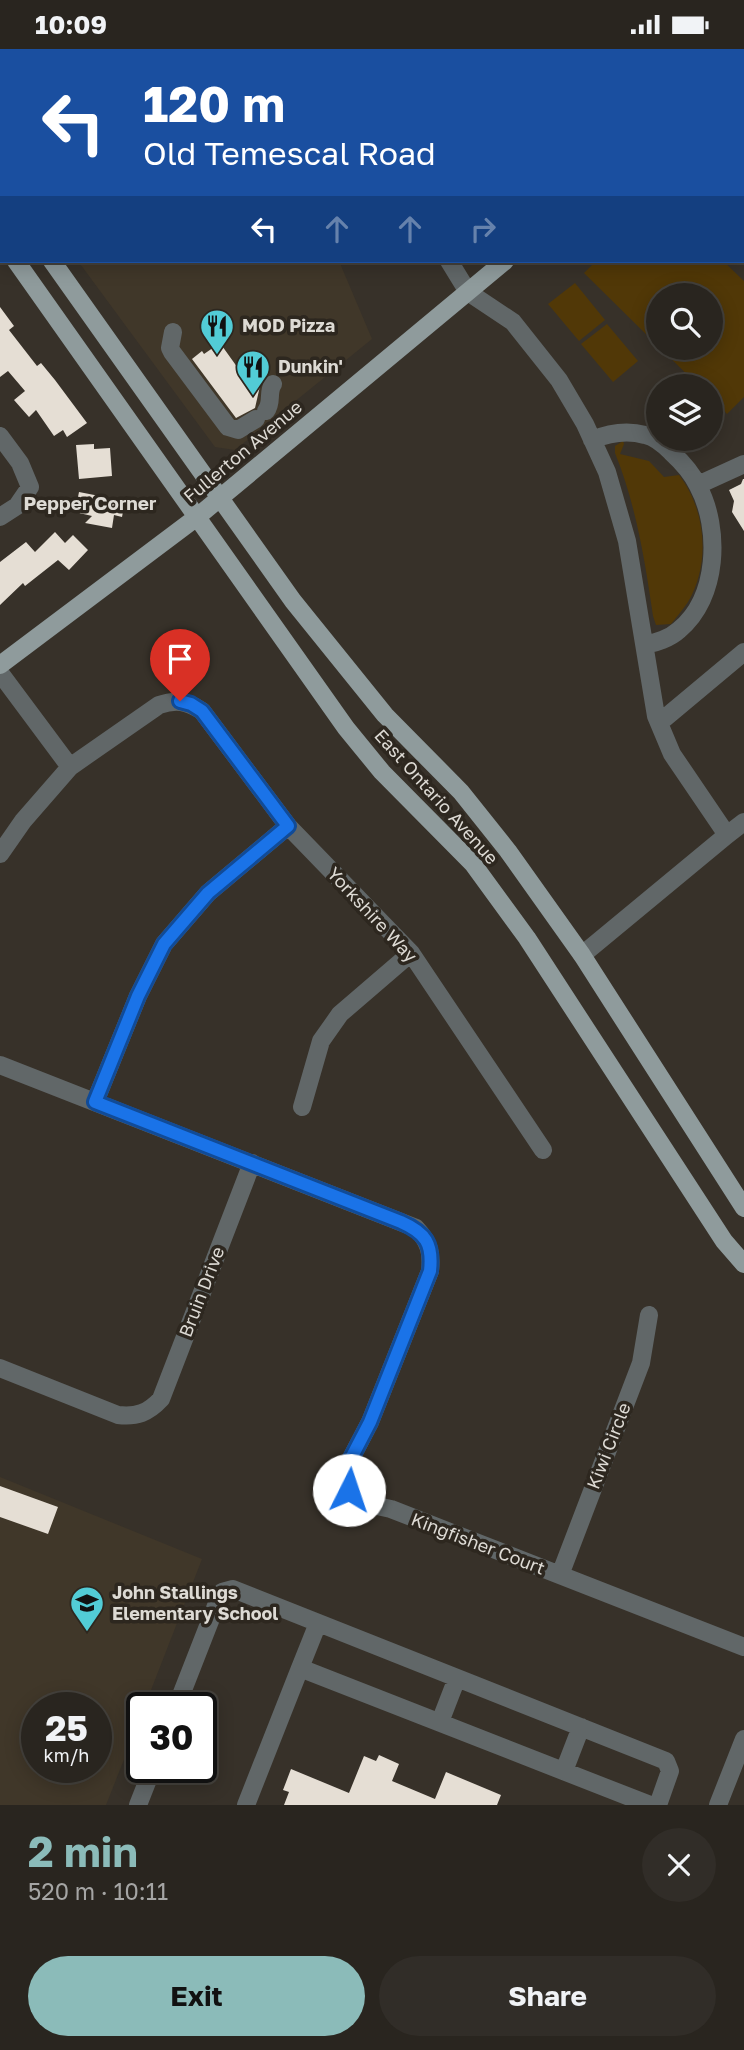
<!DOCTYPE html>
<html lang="en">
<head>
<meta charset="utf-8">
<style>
	:root { --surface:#29251f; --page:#312d28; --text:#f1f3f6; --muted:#a5a5a4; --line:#45423d; --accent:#8bbbb9 }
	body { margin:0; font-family:"Golos Text",sans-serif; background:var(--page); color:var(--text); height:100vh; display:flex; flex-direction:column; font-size:26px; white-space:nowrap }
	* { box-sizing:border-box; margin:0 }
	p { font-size:23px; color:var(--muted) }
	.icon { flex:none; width:38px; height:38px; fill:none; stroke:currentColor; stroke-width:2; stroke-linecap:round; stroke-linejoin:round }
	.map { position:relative; height:1756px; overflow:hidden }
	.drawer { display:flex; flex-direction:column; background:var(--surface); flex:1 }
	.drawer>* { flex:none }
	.top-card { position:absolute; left:0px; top:0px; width:746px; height:214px; box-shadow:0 4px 18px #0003,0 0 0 2px var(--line); background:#1a4fa0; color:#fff; overflow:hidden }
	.fabs { position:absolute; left:646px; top:234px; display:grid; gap:14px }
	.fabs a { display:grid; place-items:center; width:77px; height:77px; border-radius:50%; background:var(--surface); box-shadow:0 4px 18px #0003,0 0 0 2px var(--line); font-size:35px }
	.speed { position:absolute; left:21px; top:1643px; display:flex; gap:14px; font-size:35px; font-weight:700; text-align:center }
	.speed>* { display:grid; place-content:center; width:91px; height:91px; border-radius:50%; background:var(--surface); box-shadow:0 4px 18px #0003,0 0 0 2px var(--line); line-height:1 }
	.speed small { font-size:18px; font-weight:400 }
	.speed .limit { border:4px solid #111; border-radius:10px; background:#fff; color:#111 }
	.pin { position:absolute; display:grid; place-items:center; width:60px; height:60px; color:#fff; margin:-72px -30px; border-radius:50% 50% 50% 0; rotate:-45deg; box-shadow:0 0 7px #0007 }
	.pin .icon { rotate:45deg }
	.me { position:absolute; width:77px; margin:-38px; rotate:4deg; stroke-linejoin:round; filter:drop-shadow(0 0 5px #0008) }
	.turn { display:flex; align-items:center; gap:24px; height:147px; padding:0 28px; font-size:32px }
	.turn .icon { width:91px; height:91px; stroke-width:2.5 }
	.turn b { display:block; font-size:49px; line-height:60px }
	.lanes { display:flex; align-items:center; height:66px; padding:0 28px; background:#0003; justify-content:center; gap:35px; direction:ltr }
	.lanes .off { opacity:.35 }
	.round { display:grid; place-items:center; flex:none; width:74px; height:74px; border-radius:37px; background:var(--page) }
	.head { display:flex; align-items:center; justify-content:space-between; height:119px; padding:0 28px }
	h1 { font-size:42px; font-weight:700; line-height:52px; color:var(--accent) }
	.primary-button { display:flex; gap:14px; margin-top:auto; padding:14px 28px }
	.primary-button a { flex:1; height:80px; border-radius:42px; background:var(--accent); color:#111; font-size:28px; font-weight:700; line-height:80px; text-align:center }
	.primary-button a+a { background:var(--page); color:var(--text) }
	.status { display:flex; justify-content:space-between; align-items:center; height:49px; padding:0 35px; background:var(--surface); direction:ltr }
	.status svg { height:19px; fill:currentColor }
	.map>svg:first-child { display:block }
</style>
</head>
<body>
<div class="status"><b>10:09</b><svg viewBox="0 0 49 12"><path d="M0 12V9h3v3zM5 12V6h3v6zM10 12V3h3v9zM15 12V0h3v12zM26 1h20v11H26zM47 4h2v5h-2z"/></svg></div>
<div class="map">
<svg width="744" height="1756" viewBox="0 0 744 1756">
	<rect width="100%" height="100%" fill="#373129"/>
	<!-- built -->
	<path fill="#403729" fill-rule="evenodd" d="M 0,0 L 249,0 L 250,2 L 2,2 L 2,109 Z
		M 78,212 L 339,212 L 372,290 L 235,401 L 215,398 Z
		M 0,1428 L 202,1510 L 144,1659 L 142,1659 L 142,1665 L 106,1756 L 0,1756 ZM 37,1659 L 96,1659 L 96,1718 L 37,1718 Z"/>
	<!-- green -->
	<path fill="#513807" d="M 596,212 L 723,212 L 744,232 L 744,348 L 727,365 L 711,348 L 710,338 L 700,338 L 660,299 L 710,299 L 710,247 L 658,247 L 658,297 L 584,224 Z
		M 575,234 L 605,271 L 579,292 L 548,255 Z
		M 607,275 L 638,312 L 613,333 L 581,295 Z
		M 623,392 L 624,395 L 620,405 L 649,412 L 664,428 L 679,426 C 706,461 711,514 688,553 C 683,560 677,568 671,575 L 656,576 L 653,567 C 645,512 636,456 615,404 L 615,397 Z"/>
	<!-- building -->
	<path fill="#e5ded4" d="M 0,258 L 14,277 L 9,281 L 37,317 L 41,314 L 55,331 L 87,374 L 67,388 L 63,381 L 54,387 L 36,361 L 29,368 L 14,351 L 25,342 L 8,322 L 0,328 Z
		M 220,294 L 240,322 L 245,318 L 260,337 L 255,359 L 236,369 L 192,310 L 202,302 L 204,305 Z
		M 94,395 L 94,400 L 110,399 L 112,427 L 79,430 L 76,396 Z
		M 743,430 L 744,430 L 744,482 L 732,463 L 734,452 L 729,441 L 741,435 Z
		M 79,443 L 125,452 L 122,468 L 114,466 L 112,479 L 85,474 L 92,467 L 75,463 Z
		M 55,483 L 65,494 L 73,486 L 88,501 L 69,521 L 58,511 L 25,537 L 23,534 L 0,556 L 0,513 L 26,493 L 35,503 Z
		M 0,1437 L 58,1458 L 48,1485 L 0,1468 Z
		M 379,1706 L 399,1715 L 392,1732 L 435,1750 L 446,1723 L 501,1746 L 497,1756 L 284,1756 L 289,1743 L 283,1741 L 291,1720 L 349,1744 L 364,1707 L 376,1712 Z"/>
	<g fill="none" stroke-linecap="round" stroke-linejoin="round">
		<!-- path -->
		<path stroke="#7c7871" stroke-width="2.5" stroke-dasharray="3.5 5" stroke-linecap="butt" d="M 0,109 L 2,111"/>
		<!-- minor -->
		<path stroke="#616768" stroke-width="18" d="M 360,0 L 361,2
			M 449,212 L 468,243 L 513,273 L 559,331 L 585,375 L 607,423 L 627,492 L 656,667 L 672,705 L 727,786 L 582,906
			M 173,283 L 170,299 L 172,303 L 228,378 L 238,381 L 256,370
			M 266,362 C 273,353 267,344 273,335
			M 0,387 L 20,414 L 30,438 L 17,457 L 0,468
			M 592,391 C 609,384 627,381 645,386 C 655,388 664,396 671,403 C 682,413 692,424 698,437 C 721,480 718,549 679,581 C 669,590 657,593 645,596
			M 698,436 L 744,415
			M 0,624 L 70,718
			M 659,674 L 744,603
			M 727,786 L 744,773
			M 0,805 L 23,772 L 70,718 L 159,656 C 176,650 187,652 202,662 L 288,777 L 411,904 L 543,1101
			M 0,1016 L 416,1179 C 429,1193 432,1203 430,1222 L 370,1373 L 346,1419 L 349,1441 L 363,1454 L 391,1460 L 744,1598
			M 95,1053 L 138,947 L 164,895 L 208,844 L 288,777
			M 302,1058 L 321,992 L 340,965 L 411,904
			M 0,1319 L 118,1366 C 137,1368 148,1364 161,1350 L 252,1114
			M 560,1526 L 641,1314 L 649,1266
			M 300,1619 L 318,1574
			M 176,1659 L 219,1549 L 222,1543 L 233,1540 L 666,1712 L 670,1722 L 658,1756
			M 440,1673 L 457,1629
			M 564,1722 L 581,1678
			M 138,1756 L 153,1718
			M 246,1756 L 300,1619 L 650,1756
			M 718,1756 L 744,1690"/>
		<!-- major -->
		<path stroke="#8f9b9c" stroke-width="18" d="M 667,2 L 667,0
			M 0,142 L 2,144
			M 0,188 L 2,191
			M 16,212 L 346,679 L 382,723 L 473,815 L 527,889 L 724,1192 L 744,1215
			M 52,212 L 293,552 L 385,666 L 461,743 L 508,802 L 582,906 L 744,1159
			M 0,616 L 197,468 L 505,212"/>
	</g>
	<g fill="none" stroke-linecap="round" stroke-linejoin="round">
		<!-- route casing -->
		<g stroke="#114b97" stroke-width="18">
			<path id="route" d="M 180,652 L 191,655 L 202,662 L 288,777 L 208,844 L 164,895 L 138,947 L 95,1053 L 401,1173 C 426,1184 433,1195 430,1222 L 370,1373 L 346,1419 L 349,1441"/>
		</g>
		<!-- route -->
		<use href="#route" stroke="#1a73e8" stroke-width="12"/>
	</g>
	<!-- icons -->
	<defs>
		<g id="restaurant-pin" transform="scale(1.75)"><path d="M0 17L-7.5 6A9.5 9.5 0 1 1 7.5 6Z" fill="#52ccd6" stroke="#2d271f"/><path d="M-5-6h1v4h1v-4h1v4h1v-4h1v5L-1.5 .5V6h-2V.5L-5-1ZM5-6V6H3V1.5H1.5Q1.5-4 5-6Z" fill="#111"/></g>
		<g id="school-pin" transform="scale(1.75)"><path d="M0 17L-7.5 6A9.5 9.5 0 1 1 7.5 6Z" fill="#52ccd6" stroke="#2d271f"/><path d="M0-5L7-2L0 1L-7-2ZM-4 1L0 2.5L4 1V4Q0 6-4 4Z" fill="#111"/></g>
	</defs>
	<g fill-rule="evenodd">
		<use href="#restaurant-pin" x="217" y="277"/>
		<use href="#restaurant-pin" x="253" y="318"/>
		<use href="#school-pin" x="87" y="1554"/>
	</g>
	<g text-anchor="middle" stroke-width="7" stroke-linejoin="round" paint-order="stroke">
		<!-- poi labels -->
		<g font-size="18" font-weight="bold" fill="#dddad4" stroke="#2d271f" text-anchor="start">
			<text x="242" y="283">MOD Pizza</text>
			<text x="278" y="324">Dunkin'</text>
			<text x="112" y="1550">John Stallings<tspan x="112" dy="21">Elementary School</tspan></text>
		</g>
		<!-- street labels -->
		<g font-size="18" fill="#dddad4" stroke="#2d271f">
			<text transform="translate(243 403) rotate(-40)" y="6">Fullerton Avenue</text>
			<text transform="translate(436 748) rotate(48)" y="6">East Ontario Avenue</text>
			<text transform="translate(372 866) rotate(47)" y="6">Yorkshire Way</text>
			<text transform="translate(202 1243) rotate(-69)" y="6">Bruin Drive</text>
			<text transform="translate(609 1397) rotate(-69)" y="6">Kiwi Circle</text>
			<text transform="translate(478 1495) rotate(21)" y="6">Kingfisher Court</text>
		</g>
		<!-- neighbourhood labels -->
		<g font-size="19" font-weight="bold" fill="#dddad4" stroke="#2d271f">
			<text x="90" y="461">Pepper Corner</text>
		</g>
	</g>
</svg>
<div class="fabs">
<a><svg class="icon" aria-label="search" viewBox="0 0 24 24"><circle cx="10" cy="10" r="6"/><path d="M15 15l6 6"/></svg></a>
<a><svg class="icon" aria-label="layers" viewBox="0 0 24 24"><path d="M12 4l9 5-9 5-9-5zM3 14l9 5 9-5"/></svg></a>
</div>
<div class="speed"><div>25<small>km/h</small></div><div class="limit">30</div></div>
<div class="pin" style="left:180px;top:652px;background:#d93025"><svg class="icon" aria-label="arrive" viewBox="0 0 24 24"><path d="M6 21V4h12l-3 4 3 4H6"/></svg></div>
<svg class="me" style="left:349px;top:1441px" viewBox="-20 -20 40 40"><circle r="19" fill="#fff"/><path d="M0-13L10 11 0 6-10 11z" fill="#1a73e8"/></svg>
<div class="top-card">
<div class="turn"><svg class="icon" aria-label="left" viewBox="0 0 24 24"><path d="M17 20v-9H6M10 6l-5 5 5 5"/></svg><div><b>120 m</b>Old Temescal Road</div></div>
<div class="lanes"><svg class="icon" aria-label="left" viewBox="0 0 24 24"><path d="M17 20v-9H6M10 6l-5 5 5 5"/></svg><svg class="icon off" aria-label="ahead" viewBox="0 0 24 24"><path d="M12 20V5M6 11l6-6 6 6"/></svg><svg class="icon off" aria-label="ahead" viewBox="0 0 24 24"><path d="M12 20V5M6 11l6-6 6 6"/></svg><svg class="icon off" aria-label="right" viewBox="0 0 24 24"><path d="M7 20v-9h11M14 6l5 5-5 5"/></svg></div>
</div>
</div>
<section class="drawer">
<div class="head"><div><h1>2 min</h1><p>520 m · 10:11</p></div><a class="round"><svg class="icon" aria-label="close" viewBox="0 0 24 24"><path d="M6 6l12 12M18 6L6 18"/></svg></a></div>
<div class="primary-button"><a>Exit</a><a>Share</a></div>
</section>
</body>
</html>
